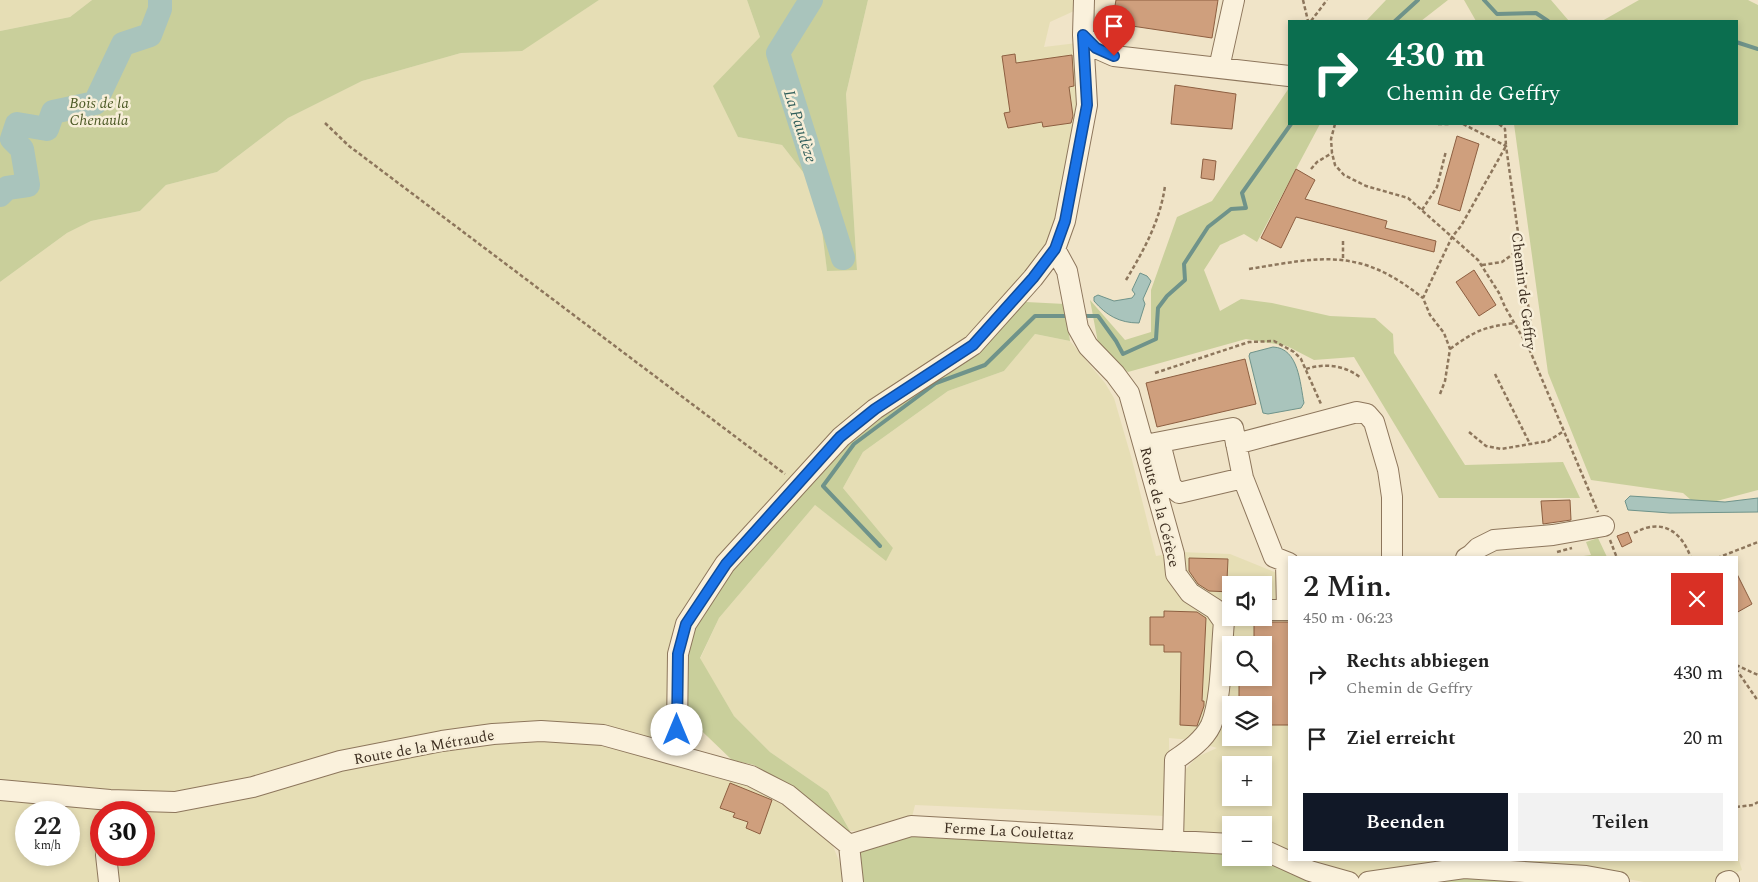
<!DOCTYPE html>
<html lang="de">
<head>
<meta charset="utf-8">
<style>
	:root { --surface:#fff; --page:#f2f2f2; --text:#222; --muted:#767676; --accent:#111827 }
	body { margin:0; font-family:Spectral,serif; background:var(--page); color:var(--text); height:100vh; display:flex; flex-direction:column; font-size:19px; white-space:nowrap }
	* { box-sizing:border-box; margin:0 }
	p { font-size:16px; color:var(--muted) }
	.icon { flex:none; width:28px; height:28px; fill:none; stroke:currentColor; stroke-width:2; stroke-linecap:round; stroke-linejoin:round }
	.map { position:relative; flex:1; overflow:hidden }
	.drawer { position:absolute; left:1288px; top:556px; width:450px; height:305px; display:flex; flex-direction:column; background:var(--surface); border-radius:0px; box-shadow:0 2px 8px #0003 }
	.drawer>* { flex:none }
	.guide { position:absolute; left:1288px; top:20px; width:450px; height:105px; border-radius:0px; box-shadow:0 2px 8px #0003; background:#0b6e4f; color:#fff; overflow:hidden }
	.tools { position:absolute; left:1222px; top:576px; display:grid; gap:10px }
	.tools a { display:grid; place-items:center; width:50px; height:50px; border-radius:0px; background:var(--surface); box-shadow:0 2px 8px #0003; font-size:25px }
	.speed { position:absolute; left:15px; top:801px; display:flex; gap:10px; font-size:25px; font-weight:700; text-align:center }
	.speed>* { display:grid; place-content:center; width:65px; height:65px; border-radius:50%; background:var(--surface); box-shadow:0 2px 8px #0003; line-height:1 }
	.speed small { font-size:12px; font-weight:400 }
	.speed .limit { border:8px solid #d22; background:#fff; color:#111 }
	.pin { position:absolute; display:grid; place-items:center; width:42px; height:42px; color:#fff; margin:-51px -21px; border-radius:50% 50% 50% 0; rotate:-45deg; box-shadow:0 0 5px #0007 }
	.pin .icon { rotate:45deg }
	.me { position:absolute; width:55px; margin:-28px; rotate:0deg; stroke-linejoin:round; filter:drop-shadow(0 0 4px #0008) }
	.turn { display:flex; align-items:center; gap:18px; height:105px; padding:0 15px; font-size:22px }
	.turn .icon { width:65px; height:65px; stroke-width:2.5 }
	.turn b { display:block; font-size:35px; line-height:42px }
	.round { display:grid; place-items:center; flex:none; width:52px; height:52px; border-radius:0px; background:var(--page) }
	.overview { display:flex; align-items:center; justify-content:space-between; height:85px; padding:0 15px }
	h1 { font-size:30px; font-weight:600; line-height:38px }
	.cta { display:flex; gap:10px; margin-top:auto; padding:10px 15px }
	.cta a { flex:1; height:58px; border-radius:0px; background:var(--accent); color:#fff; font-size:20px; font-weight:600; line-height:58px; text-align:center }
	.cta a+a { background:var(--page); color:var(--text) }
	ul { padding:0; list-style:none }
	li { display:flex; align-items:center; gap:15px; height:65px; padding:0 15px }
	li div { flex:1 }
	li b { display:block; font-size:19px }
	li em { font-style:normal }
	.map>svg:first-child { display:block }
</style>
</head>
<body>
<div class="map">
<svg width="1758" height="882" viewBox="0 0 1758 882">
	<rect width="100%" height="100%" fill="#f0e4c8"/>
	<!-- farmland -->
	<path fill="#e6deb5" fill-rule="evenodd" d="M 0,0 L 92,0 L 70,17 L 0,31 Z
		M 599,0 L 747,0 L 760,37 L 738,137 L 782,145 L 817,190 L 827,270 L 857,270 L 846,94 L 868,0 L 1076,0 L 1074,11 L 1050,22 L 1044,47 L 1077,43 L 1084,105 L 1057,219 L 1046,248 L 997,312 L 723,563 L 666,738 L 657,742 L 541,727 L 171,796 L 0,784 L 0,282 L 67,233 L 91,221 L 140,211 L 166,185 L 217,172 L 288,118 L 362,81 L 461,53 L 522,50 Z
		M 1035,334 L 1070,341 L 1105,383 L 1114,398 L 1132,460 L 1156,556 L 1180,552 L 1230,554 L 1289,578 L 1289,856 L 1264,844 L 1264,825 L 1231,825 L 1231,838 L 1182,831 L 1186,769 L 1197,757 L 1217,748 L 1191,740 L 1169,738 L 1170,794 L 1165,816 L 915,805 L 912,817 L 882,830 L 850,831 L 828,792 L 770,752 L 734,716 L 700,659 L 719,618 L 815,505 L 886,560 L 893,548 L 843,488 L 863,452 L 948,391 L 1004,371 ZM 1231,585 L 1264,585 L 1264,618 L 1231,618 ZM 1231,645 L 1264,645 L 1264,678 L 1231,678 ZM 1231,705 L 1264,705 L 1264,738 L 1231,738 ZM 1231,765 L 1264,765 L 1264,798 L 1231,798 Z
		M 515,738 L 602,741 L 749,784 L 778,799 L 832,844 L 848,882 L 0,882 L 0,795 L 102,805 ZM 26,812 L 69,812 L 69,855 L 26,855 ZM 101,812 L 144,812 L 144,855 L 101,855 Z
		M 1736,851 L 1742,870 L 1713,882 L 1644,882 L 1588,872 L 1464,865 L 1356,879 L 1298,860 L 1736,860 Z"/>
	<!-- green -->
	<path fill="#c9cf9b" d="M 92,0 L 599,0 L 522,51 L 461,53 L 362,81 L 288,118 L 217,172 L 166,185 L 140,211 L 91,221 L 67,233 L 0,282 L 0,31 L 70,17 Z
		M 747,0 L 868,0 L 846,94 L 857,270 L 827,271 L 817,190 L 782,145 L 738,137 L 713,86 L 760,37 Z
		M 1386,0 L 1448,0 L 1421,21 L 1366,21 Z
		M 1464,0 L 1551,0 L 1569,21 L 1476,21 Z
		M 1639,0 L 1748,0 L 1758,5 L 1758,490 L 1698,506 L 1683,493 L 1591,480 L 1548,373 L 1514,124 L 1736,124 L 1736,21 L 1602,21 Z
		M 1289,88 L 1289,124 L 1320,124 L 1257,242 L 1244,234 L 1220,245 L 1204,270 L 1220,311 L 1241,299 L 1272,303 L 1330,316 L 1375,318 L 1393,334 L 1394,353 L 1465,465 L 1563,462 L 1580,498 L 1439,498 L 1354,357 L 1314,360 L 1287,346 L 1246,339 L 1128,372 L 1099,348 L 1090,300 L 1125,340 L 1151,332 L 1151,290 L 1177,217 L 1212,201 Z
		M 1026,302 L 1065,304 L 1070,341 L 1035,334 L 1004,371 L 948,391 L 863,452 L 843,488 L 893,548 L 886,561 L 815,505 L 719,618 L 700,658 L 734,716 L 770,752 L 828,792 L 850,831 L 843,834 L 792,788 L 754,765 L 732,760 L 683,713 L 690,629 L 729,571 L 808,479 L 876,418 L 975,353 Z
		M 1598,538 L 1607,557 L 1576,557 L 1591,555 L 1586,542 Z
		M 911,833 L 1231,853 L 1231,858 L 1262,858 L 1319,882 L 858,882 L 857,849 Z
		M 1464,874 L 1566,882 L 1414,882 Z"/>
	<!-- water -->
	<path fill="#a9c4bc" stroke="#6f938a" d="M 1140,273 L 1147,276 L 1151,281 L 1143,299 L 1145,304 L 1139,323 C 1119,323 1106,315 1094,301 L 1094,297 L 1098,295 L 1114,301 L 1132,298 L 1135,294 L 1132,290 Z
		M 1273,347 C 1299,348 1300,384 1304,403 L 1301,408 L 1268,414 L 1263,413 L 1249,356 L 1250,353 Z
		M 1630,496 L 1725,502 L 1758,498 L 1758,512 L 1670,513 L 1628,510 L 1625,501 Z"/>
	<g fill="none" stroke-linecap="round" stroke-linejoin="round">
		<!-- stream -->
		<path stroke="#6f938a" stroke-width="4" d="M 1484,0 L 1497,14 L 1536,13 L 1548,21
			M 1395,21 L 1418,0
			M 1736,42 L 1758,49
			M 1082,316 L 1098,316 L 1116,341 L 1123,354 L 1156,339 L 1158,308 L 1167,296 L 1185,280 L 1184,264 L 1208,227 L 1231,209 L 1246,208 L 1242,193 L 1291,124
			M 880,546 L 823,486 L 854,444 L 936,383 L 985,365 L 1035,316 L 1070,316"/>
		<!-- river -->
		<path stroke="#a9c4bc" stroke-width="24" d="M 811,0 L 778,53 L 843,258
			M 0,195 L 7,188 L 28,185 L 22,149 L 12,139 L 17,124 L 47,129 L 53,112 L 95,103 L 123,44 L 150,35 L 160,9 L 160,0"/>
	</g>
	<!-- building -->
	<path fill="#cf9f7d" stroke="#8d5f41" d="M 1116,0 L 1218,0 L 1212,38 L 1112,23 Z
		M 1015,54 L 1016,63 L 1072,55 L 1074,86 L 1069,87 L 1073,116 L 1071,123 L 1043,127 L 1042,122 L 1008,128 L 1004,113 L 1010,112 L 1002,56 Z
		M 1175,85 L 1236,94 L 1232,129 L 1171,124 Z
		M 1457,136 L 1479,144 L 1460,211 L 1438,204 Z
		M 1203,159 L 1216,161 L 1214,180 L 1201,178 Z
		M 1296,169 L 1315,180 L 1305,199 L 1387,221 L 1385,228 L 1436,241 L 1434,252 L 1296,217 L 1281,248 L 1261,238 Z
		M 1474,270 L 1496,305 L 1479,316 L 1456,282 Z
		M 1245,359 L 1256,404 L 1157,427 L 1146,383 Z
		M 1570,500 L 1571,520 L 1543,524 L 1541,501 Z
		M 1628,532 L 1632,542 L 1622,547 L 1617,536 Z
		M 1189,558 L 1228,559 L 1227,580 L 1231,580 L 1231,592 L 1209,591 L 1198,584 L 1189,571 Z
		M 1736,572 L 1752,604 L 1736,613 Z
		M 1164,611 L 1197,612 L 1206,618 L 1202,701 L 1204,701 L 1204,706 L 1197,726 L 1180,725 L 1181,652 L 1164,652 L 1164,645 L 1150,645 L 1150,617 L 1164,617 Z
		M 1254,622 L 1289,622 L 1289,725 L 1264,725 L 1264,705 L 1239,705 L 1239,678 L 1264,678 L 1264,645 L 1254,645 Z
		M 730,783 L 772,800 L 760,834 L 746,828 L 748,822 L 733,817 L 735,813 L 720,808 Z"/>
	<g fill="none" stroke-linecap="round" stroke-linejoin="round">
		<!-- minor casing -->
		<g stroke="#8d765c" stroke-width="22">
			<path id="minor" d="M 1083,35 L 1096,48 L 1114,56 L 1289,76
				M 1219,68 L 1234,0
				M 1055,249 L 1067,271 L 1078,328 L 1088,346 L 1115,374 L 1129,393 L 1174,554 L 1176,574 L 1190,593 L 1215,609 L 1224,622 C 1221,650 1222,699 1211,725 C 1204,740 1188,751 1175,760 L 1173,841
				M 1236,444 L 1357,412 L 1367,414 L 1374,422 L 1388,470 L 1392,497 L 1392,558
				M 1145,445 L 1233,428 L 1243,478 L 1179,493 L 1171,486 L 1160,443
				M 1243,478 L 1274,557 L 1289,563
				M 1466,558 L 1471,555 L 1478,548 L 1494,540 L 1553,535 L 1604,526
				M 1286,563 L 1287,610
				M 1264,610 L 1289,610
				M 673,753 L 677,730 L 678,654 L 686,624 L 725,564 L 841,437 L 875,409 L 973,345 L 1033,278 L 1055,249 L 1065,221 L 1087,105 L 1083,35 L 1084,0
				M 0,790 L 110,800 L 175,802 L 253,787 L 340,761 L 442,741 L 493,734 L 541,731 L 603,735 L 751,776 L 788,795 L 849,845 L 853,882
				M 849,845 L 911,826 L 1231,844
				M 1264,850 L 1310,871 L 1349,882
				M 106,855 L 109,882
				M 1368,882 L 1464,868 L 1586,876 L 1619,882
				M 1726,882 L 1729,881"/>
		</g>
		<!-- path -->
		<path stroke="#8d765c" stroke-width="2.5" stroke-dasharray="4 2.5" stroke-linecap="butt" d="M 1303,0 L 1308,21
			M 1311,21 L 1327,0
			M 325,123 L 349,146 L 785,474
			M 1335,124 L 1331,139 L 1332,153 L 1335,165 L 1344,175 L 1366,186 L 1408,198 L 1478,260 L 1499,293 L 1505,307 L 1527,345
			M 1438,124 L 1450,124
			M 1463,124 L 1506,146 L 1531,326 L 1528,346 L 1598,512
			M 1311,169 L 1317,162 L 1332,153
			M 1422,210 L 1437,187 L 1446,151
			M 1343,258 L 1343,239
			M 1482,265 L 1502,262 L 1520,249
			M 1249,269 C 1323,257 1359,247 1423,298
			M 1126,280 C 1144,250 1160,221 1165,186
			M 1450,349 C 1476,330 1484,327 1515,323
			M 1306,369 C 1325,363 1345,365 1361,378
			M 1155,373 L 1249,342 L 1274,341 L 1294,352 L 1301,359 L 1321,404
			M 1495,374 L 1530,444
			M 1440,394 L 1445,381 L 1450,349 L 1444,333 L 1430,315 L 1423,298 L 1452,237 L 1461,226 L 1506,146 L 1505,129 L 1499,124
			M 1469,432 L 1486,446 L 1501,449 L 1548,441 L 1564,431
			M 1634,533 C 1661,518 1681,530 1691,558
			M 1610,540 L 1617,558
			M 1557,552 L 1572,548
			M 1717,558 L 1758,542
			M 1736,665 L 1758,675
			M 1736,669 L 1758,701
			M 1736,807 L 1753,805 L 1758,802"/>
		<!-- minor -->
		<use href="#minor" stroke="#faf1dc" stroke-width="20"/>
	</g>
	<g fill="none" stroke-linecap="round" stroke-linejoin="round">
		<!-- route casing -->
		<g stroke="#114b97" stroke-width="12">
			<path id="route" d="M 677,730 L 678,654 L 686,624 L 726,564 L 840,437 L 875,409 L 973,345 L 1033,278 L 1055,249 L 1065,221 L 1087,105 L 1083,35 L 1096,48 L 1114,56"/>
		</g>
		<!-- route -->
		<use href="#route" stroke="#1a73e8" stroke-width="9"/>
	</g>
	<g text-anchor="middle" stroke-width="5" stroke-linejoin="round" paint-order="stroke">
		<!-- park labels -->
		<g font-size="15" font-style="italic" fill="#4d5a26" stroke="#f7eed8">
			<text x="99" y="108">Bois de la<tspan x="99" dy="17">Chenaula</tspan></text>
		</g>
		<!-- street labels -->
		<g font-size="15" fill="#3d2e20" stroke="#f7eed8">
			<text transform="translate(1524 291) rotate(83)" y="5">Chemin de Geffry</text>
			<text transform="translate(1160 507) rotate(76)" y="5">Route de la Cérèce</text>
			<text transform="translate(424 747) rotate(-10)" y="5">Route de la Métraude</text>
			<text transform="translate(1009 831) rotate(3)" y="5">Ferme La Coulettaz</text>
		</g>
		<!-- water labels -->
		<g font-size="16" font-style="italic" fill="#2f5d5a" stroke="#f7eed8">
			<text transform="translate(801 126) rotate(72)" y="6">La Paudèze</text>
		</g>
	</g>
</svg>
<div class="tools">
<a><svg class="icon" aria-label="sound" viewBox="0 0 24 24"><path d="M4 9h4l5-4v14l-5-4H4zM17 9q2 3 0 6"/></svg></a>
<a><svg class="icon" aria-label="search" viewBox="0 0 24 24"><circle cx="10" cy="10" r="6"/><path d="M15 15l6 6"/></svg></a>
<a><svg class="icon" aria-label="layers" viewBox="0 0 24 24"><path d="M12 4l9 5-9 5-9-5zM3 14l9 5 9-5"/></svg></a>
<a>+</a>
<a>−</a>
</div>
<div class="speed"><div>22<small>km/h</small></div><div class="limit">30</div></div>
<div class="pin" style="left:1114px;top:56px;background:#d93025"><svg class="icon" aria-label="arrive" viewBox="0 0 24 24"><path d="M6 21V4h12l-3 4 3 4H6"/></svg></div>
<svg class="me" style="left:677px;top:730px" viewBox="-20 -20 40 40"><circle r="19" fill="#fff"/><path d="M0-13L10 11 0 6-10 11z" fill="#1a73e8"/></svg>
<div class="guide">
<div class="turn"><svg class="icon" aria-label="right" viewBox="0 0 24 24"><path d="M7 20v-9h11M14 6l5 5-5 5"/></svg><div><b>430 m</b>Chemin de Geffry</div></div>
</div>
<section class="drawer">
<div class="overview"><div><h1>2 Min.</h1><p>450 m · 06:23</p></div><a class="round" style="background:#d93025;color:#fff"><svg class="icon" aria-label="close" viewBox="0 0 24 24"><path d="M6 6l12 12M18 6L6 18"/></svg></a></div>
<ul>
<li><svg class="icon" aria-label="right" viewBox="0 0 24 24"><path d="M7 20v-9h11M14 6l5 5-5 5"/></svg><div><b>Rechts abbiegen</b><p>Chemin de Geffry</p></div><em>430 m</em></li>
<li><svg class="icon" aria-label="arrive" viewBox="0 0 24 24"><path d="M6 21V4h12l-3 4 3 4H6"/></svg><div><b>Ziel erreicht</b></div><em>20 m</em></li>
</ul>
<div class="cta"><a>Beenden</a><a>Teilen</a></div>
</section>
</div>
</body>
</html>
